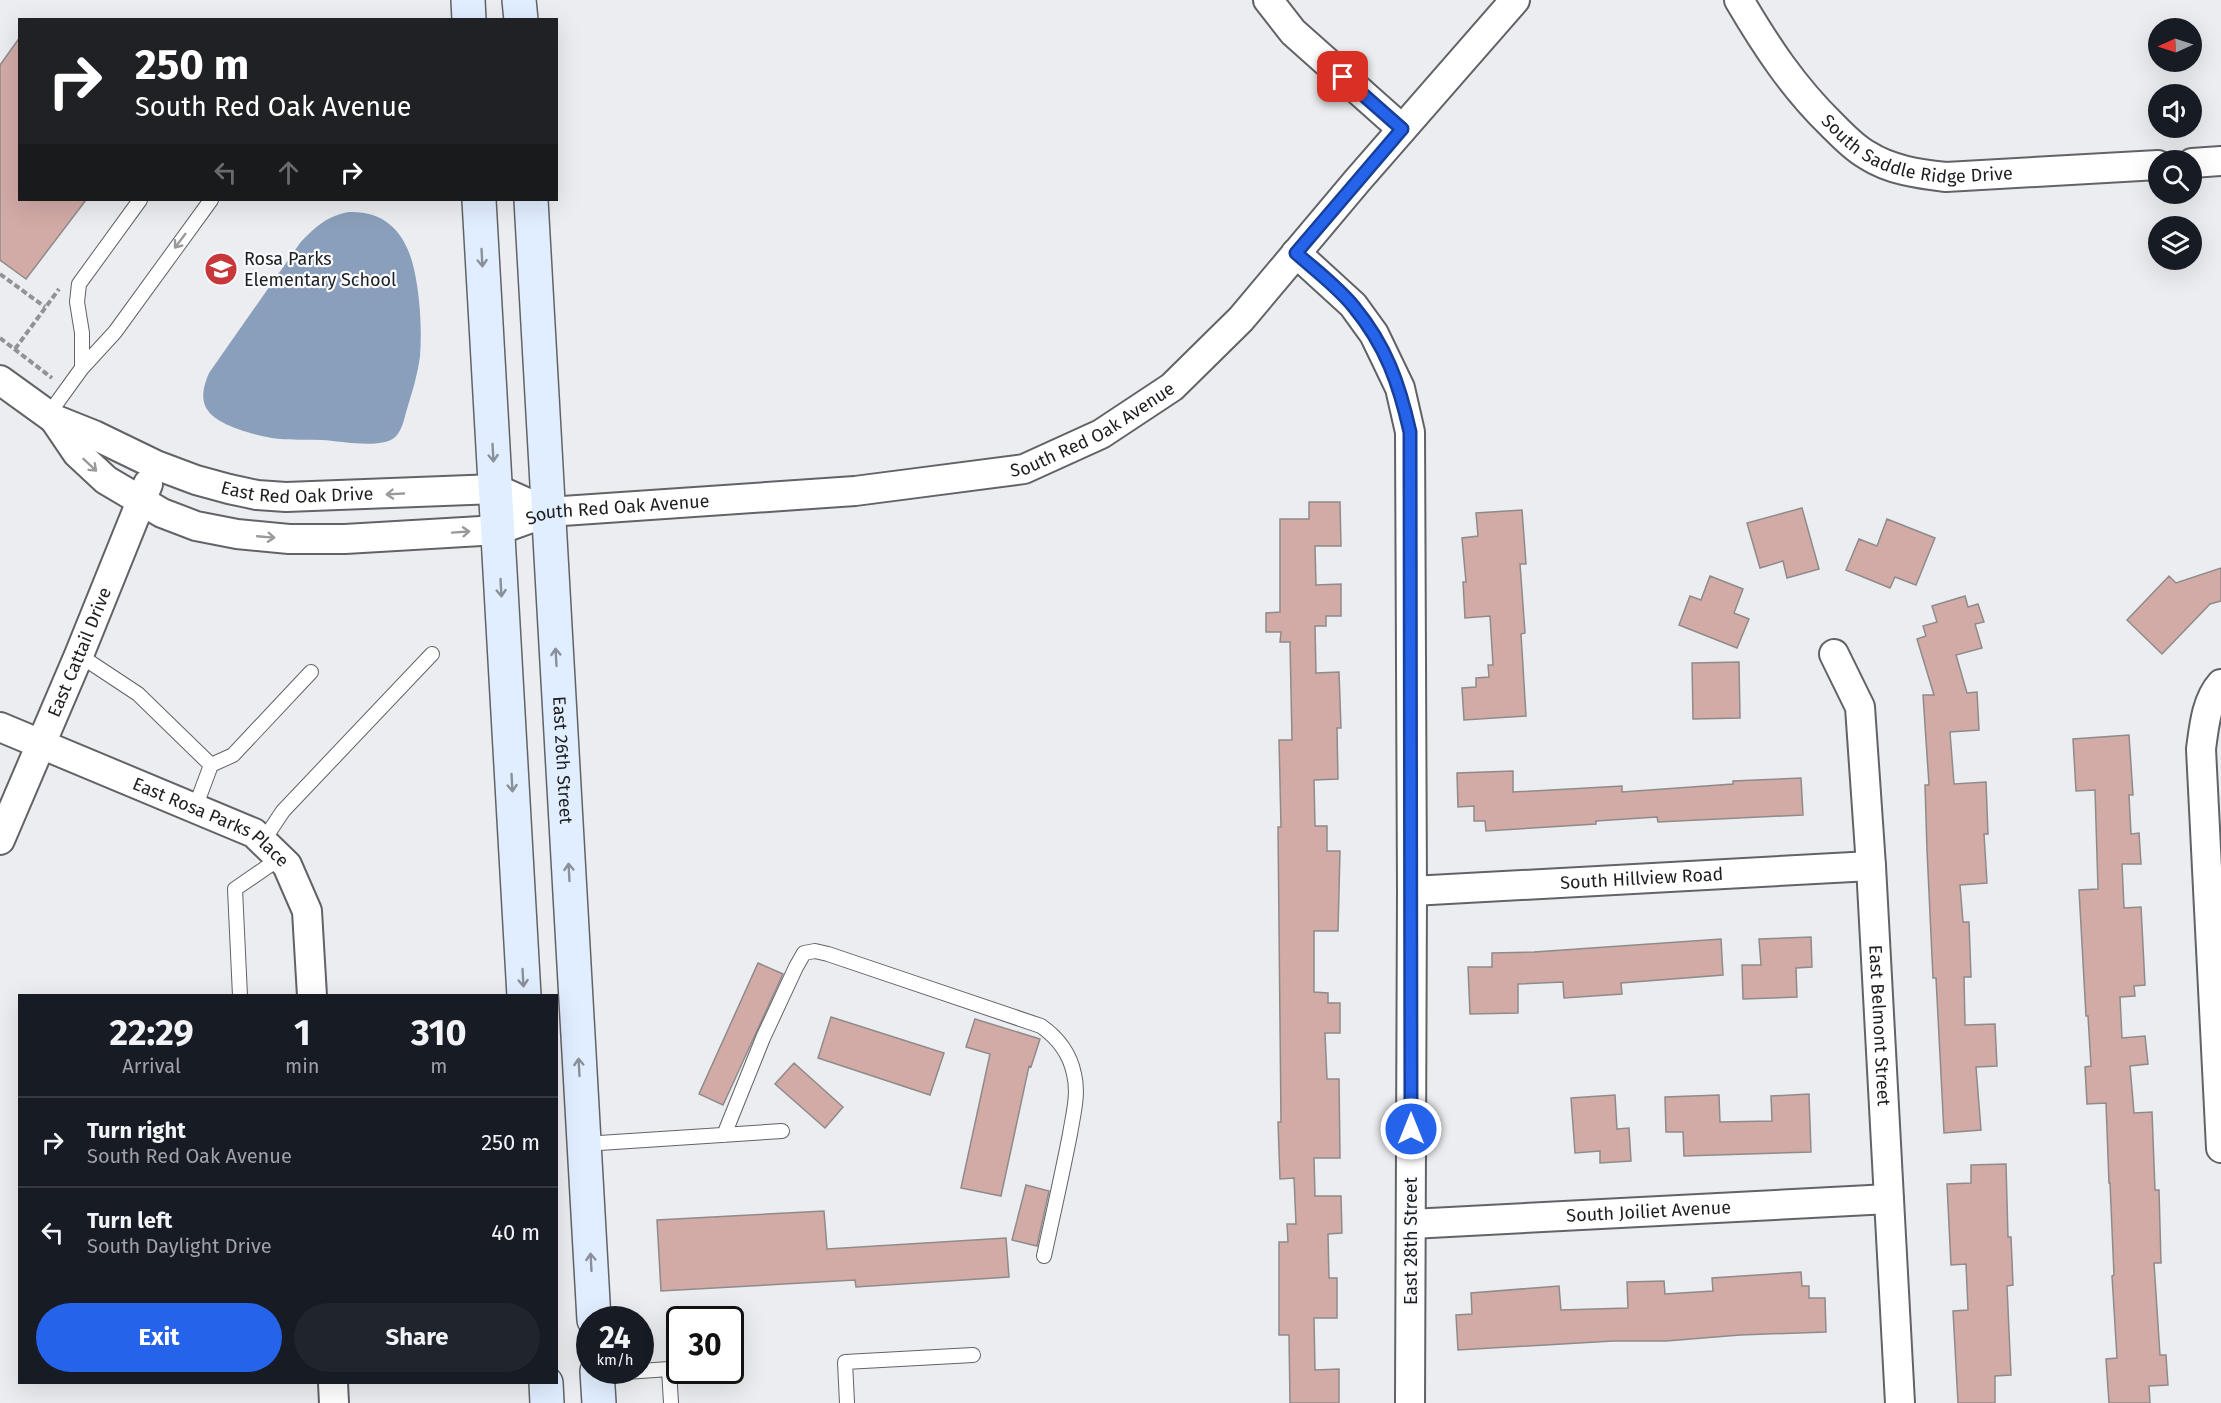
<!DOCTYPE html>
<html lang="en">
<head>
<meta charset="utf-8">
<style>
	:root { --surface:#171b24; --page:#20242c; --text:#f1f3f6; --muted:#9ea1a6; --line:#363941; --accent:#2563eb }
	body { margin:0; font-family:"Fira Sans",sans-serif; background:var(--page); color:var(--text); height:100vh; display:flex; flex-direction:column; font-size:22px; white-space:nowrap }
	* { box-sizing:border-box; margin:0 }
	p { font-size:20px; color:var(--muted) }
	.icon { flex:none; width:33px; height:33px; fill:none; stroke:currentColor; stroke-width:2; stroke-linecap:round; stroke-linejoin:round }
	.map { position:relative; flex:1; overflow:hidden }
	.panel { position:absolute; left:18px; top:994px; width:540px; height:390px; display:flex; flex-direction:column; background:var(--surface); border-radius:0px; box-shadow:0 6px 24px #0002 }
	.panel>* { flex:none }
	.top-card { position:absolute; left:18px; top:18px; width:540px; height:183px; border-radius:0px; box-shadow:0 6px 24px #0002; background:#202124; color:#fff; overflow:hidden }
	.needle { width:39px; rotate:267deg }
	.tools { position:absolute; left:2148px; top:18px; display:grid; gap:12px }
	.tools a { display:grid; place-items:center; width:54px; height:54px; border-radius:50%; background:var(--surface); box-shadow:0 6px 24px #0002; font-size:30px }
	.speed { position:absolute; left:576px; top:1306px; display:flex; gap:12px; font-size:30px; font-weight:700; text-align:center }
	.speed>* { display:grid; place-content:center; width:78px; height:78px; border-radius:50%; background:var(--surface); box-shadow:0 6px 24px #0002; line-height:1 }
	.speed small { font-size:15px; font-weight:400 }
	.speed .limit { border:3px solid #111; border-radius:9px; background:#fff; color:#111 }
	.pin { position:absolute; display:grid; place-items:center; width:51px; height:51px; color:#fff; margin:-26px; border-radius:12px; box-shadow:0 3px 9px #0006 }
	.me { position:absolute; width:66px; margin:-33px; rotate:0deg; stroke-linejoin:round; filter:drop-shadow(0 0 4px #0008) }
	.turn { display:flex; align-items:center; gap:21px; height:126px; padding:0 18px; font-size:27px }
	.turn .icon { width:78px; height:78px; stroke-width:2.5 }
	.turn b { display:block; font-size:42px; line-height:51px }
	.lanes { display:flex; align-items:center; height:57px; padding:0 18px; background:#0003; justify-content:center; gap:30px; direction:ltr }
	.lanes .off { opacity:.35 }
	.eta { display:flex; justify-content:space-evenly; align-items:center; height:102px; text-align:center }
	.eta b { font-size:36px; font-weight:700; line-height:42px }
	.cta { display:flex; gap:12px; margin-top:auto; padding:12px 18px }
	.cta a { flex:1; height:69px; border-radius:36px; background:var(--accent); color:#fff; font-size:24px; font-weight:700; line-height:69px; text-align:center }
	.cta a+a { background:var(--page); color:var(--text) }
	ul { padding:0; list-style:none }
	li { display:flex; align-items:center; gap:18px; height:90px; padding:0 18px; border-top:2px solid var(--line) }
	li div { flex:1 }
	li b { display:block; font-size:22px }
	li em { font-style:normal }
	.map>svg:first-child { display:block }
</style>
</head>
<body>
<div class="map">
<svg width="2221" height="1403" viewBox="0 0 2221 1403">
	<rect width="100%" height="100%" fill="#ebedf0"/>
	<!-- water -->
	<path fill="#8a9fbb" d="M 349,212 C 387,211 406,234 414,269 C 420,296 422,328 420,356 C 418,373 412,393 407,409 C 404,419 402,432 394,438 C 380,449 339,441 322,440 C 304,439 284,441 267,437 C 251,434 219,425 209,412 C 199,400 204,385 209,373 L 300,243 C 315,227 327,216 349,212 Z"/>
	<!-- building -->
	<path fill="#d2aaa6" stroke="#8f8b8b" stroke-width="1.5" d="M 20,37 L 20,200 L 86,200 L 26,279 L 0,260 L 0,65 Z
		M 1309,502 L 1340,502 L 1341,546 L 1315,546 L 1316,585 L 1341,584 L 1341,616 L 1326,616 L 1326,626 L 1315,626 L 1316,673 L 1339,672 L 1341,728 L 1337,728 L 1338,779 L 1314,780 L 1315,826 L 1327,826 L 1327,851 L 1340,851 L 1338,931 L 1314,931 L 1314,992 L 1328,993 L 1328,1003 L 1340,1003 L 1340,1033 L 1325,1033 L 1327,1079 L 1339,1079 L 1340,1158 L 1314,1158 L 1315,1196 L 1341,1196 L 1342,1233 L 1328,1234 L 1329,1278 L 1337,1278 L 1337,1318 L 1314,1318 L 1315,1370 L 1339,1369 L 1339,1403 L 1290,1403 L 1289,1335 L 1279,1335 L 1279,1242 L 1288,1242 L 1287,1224 L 1296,1224 L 1294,1178 L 1280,1179 L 1278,1122 L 1281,1122 L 1278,827 L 1281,827 L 1279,740 L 1292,740 L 1290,642 L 1280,642 L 1281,632 L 1266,632 L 1266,613 L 1280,612 L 1280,519 L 1309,519 Z
		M 1802,508 L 1819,569 L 1787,578 L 1783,561 L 1760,568 L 1747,523 Z
		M 1522,510 L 1526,564 L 1520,564 L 1525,633 L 1521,634 L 1526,716 L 1464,720 L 1462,688 L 1476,687 L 1476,678 L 1489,677 L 1488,665 L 1493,665 L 1490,616 L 1465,618 L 1463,582 L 1466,582 L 1462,538 L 1478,536 L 1476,513 Z
		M 1887,519 L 1935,538 L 1916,585 L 1895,577 L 1890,588 L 1846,570 L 1859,539 L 1877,546 Z
		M 2221,568 L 2221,601 L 2210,604 L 2162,654 L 2127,620 L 2169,576 L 2176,583 Z
		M 1710,576 L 1743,589 L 1734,613 L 1749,619 L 1737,648 L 1679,625 L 1690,596 L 1701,600 Z
		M 1965,596 L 1968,607 L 1978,604 L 1984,622 L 1975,624 L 1982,648 L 1956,655 L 1967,693 L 1977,692 L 1979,730 L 1950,732 L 1954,784 L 1986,782 L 1988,834 L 1984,834 L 1987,883 L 1960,885 L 1963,922 L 1969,922 L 1971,977 L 1964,977 L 1965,1025 L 1995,1024 L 1997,1066 L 1976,1067 L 1981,1130 L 1944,1133 L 1936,978 L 1933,978 L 1927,850 L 1925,785 L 1929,785 L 1923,695 L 1934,695 L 1917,639 L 1926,636 L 1923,626 L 1937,622 L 1932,606 Z
		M 1739,662 L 1740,718 L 1693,719 L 1692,663 Z
		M 2129,735 L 2133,795 L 2129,795 L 2131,834 L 2139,833 L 2141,864 L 2122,864 L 2124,908 L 2141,907 L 2145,985 L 2134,986 L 2135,996 L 2120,997 L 2122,1038 L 2145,1036 L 2148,1064 L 2130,1066 L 2134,1113 L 2152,1112 L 2155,1190 L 2159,1190 L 2161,1263 L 2154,1263 L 2160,1355 L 2166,1355 L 2168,1385 L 2149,1386 L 2150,1403 L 2109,1403 L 2106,1359 L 2117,1358 L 2112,1276 L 2114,1275 L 2110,1183 L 2109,1183 L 2106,1103 L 2087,1104 L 2085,1067 L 2091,1066 L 2088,1016 L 2086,1016 L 2079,890 L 2098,889 L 2095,790 L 2076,791 L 2073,739 Z
		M 1513,771 L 1513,792 L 1622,786 L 1622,792 L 1733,784 L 1733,781 L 1801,778 L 1803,815 L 1658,822 L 1657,817 L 1596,821 L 1596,824 L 1486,831 L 1485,821 L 1474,821 L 1474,806 L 1458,807 L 1457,773 Z
		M 1811,937 L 1812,967 L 1796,968 L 1797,997 L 1743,999 L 1742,965 L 1761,965 L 1759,939 Z
		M 1721,939 L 1723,975 L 1621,983 L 1622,994 L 1564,998 L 1563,982 L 1518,984 L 1518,1013 L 1470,1014 L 1468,967 L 1492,967 L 1492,953 L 1534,952 Z
		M 758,963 L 783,974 L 723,1105 L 699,1094 Z
		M 831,1017 L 944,1053 L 930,1095 L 818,1058 Z
		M 975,1019 L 1040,1039 L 1031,1067 L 1029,1066 L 1001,1196 L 961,1188 L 990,1054 L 966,1047 Z
		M 794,1063 L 843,1107 L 825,1128 L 775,1084 Z
		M 1809,1094 L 1811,1152 L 1684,1156 L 1683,1132 L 1666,1132 L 1665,1097 L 1719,1095 L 1720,1122 L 1772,1121 L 1771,1096 Z
		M 1615,1095 L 1617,1129 L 1629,1128 L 1631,1161 L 1600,1163 L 1600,1151 L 1575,1153 L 1571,1098 Z
		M 2006,1164 L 2008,1237 L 2011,1237 L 2013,1285 L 2007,1286 L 2011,1375 L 1995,1376 L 1995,1403 L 1958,1403 L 1953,1311 L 1968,1310 L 1966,1264 L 1951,1265 L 1947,1184 L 1971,1183 L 1971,1165 Z
		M 1026,1185 L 1049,1191 L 1037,1246 L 1012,1240 Z
		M 824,1211 L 827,1249 L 1006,1238 L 1009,1277 L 856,1287 L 855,1280 L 661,1291 L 657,1220 Z
		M 1801,1272 L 1802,1286 L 1809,1286 L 1809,1298 L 1825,1298 L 1826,1332 L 1740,1335 L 1666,1341 L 1613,1341 L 1458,1350 L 1456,1315 L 1472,1314 L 1471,1293 L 1559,1286 L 1561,1310 L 1628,1308 L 1627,1282 L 1664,1281 L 1665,1294 L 1713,1291 L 1712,1278 Z"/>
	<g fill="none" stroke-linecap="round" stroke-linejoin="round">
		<!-- service casing -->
		<g stroke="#616366" stroke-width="16">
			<path id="service" d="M 82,368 L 115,332 L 211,200
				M 48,415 L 82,368 L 82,333 L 77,302 L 79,284 L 140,200
				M 79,655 L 138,694 L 211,765 L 195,808
				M 211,765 L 233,755 L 311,672
				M 263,841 L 283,811 L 432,654
				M 240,996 L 235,889 L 280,858
				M 724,1135 L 763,1038 L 796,967 L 804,953 L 815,951 L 828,954 L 1041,1026 C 1058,1038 1070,1054 1074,1074 C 1079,1094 1073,1115 1070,1134 C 1062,1175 1053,1215 1044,1256
				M 584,1144 L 782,1131
				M 597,1374 L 669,1369 L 671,1403
				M 847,1403 L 845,1362 L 973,1355"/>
		</g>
		<!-- minor casing -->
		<g stroke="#616366" stroke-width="32">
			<g id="minor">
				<path d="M 1268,0 L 1293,32 L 1402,129"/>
				<path id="s1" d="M 1739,0 C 1766,46 1793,87 1832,125 C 1842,135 1854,148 1867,155 C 1890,170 1919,174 1946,177 L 2158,165"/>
				<path d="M 2192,163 L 2221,161"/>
				<path d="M 1296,253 L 1353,305 L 1374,334 L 1400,388 L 1410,432 L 1412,891 L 1410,1403"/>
				<path id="s2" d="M 0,380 L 54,419 L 94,435 L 156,465 L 196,480 L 229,489 L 257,495 L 286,497 L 496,489 L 548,512"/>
				<path id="s3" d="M 54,419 L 77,453 L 106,480 L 162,513 L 196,526 L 237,534 L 289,539 L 345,539 L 498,530 L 548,512 L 855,491 L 1024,469 L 1101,434 L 1172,387 L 1241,319 L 1357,181 L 1515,0"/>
				<path id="s4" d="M 1834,654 L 1860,707 L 1871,866 L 1900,1403"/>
				<path d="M 2221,684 C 2206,701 2204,727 2201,749 L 2221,1148"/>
				<path id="s5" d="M 0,727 L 254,833 L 287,865 L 307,911 L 312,996"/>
				<path id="s6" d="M 0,840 L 79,655 L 148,484"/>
				<path id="s7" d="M 1412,891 L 1871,866"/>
				<path id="s8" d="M 1411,1224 L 1889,1199"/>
				<path d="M 333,1383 L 334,1403"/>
			</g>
		</g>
		<!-- secondary casing -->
		<g stroke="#616366" stroke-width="36">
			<g id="secondary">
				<path d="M 468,0 L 469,20"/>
				<path d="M 519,0 L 521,20"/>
				<path d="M 479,200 L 524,996"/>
				<path id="s9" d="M 531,200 L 594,1320"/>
				<path d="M 597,1371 L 599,1403"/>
				<path d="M 546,1383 L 547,1403"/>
			</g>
		</g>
		<!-- path -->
		<path stroke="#919295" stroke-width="4" stroke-dasharray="6 3" stroke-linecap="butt" d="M 250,20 L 271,20
			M 0,274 L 45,307
			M 0,338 L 52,378
			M 15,349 L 59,289"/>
		<!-- service -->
		<use href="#service" stroke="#fff" stroke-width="14"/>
		<!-- minor -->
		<use href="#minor" stroke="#fff" stroke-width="28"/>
		<!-- secondary -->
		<use href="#secondary" stroke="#e1eeff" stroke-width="33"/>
	</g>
	<!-- one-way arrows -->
	<defs><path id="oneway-shaft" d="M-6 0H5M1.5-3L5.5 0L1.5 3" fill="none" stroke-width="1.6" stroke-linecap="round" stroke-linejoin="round" transform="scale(1.5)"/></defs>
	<g stroke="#999a9a">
		<use href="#oneway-shaft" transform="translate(180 241) rotate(127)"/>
		<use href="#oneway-shaft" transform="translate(90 465) rotate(43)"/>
		<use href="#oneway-shaft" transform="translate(395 494) rotate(177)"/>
		<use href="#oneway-shaft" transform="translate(461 532) rotate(-4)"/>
		<use href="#oneway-shaft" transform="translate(266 537) rotate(5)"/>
	</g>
	<g stroke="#89909a">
		<use href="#oneway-shaft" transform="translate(482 258) rotate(87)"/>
		<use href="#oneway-shaft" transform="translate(493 453) rotate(87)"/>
		<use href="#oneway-shaft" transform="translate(501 588) rotate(87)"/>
		<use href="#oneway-shaft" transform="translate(556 657) rotate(-93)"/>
		<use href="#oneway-shaft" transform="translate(512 783) rotate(87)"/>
		<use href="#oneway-shaft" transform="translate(569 872) rotate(-93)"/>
		<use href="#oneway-shaft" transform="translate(523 978) rotate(87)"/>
		<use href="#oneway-shaft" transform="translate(579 1067) rotate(-93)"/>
		<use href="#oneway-shaft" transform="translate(591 1262) rotate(-93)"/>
	</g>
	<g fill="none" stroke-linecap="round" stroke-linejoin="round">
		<!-- route casing -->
		<g stroke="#184099" stroke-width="15">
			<path id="route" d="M 1343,77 L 1402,129 L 1296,253 C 1315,270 1338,287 1354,307 C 1386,346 1399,383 1410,432 L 1411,1129"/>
		</g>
		<!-- route -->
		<use href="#route" stroke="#2563eb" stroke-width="10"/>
	</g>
	<!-- icons -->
	<defs>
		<g id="school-disc" transform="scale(1.725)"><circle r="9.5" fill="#c8383b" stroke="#f8fafe"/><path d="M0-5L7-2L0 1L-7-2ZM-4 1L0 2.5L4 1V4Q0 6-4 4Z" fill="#fff"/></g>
	</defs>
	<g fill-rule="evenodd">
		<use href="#school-disc" x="221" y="269"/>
	</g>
	<g text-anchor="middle" stroke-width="4.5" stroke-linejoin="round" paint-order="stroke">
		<!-- street labels -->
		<g font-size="18" fill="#1d1e1f" stroke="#f8fafe">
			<text dy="6" stroke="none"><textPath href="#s1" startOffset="249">South Saddle Ridge Drive</textPath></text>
			<text dy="6" stroke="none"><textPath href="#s3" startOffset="1095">South Red Oak Avenue</textPath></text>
			<text dy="6" stroke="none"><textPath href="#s2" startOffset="324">East Red Oak Drive</textPath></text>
			<text dy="6" stroke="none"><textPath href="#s3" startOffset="608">South Red Oak Avenue</textPath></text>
			<text dy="6" stroke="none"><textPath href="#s6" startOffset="204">East Cattail Drive</textPath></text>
			<text dy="6" stroke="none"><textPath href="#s9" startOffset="561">East 26th Street</textPath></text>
			<text dy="6" stroke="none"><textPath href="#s5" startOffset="232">East Rosa Parks Place</textPath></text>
			<text dy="6" stroke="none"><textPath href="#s7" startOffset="230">South Hillview Road</textPath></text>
			<text dy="6" stroke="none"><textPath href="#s4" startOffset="378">East Belmont Street</textPath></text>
			<text dy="6" stroke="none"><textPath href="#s8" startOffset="238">South Joiliet Avenue</textPath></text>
			<text transform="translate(1411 1241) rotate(-90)" y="6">East 28th Street</text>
		</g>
		<!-- poi labels -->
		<g font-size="18" fill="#1d1e1f" stroke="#f8fafe" text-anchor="start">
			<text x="244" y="265">Rosa Parks<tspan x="244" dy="21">Elementary School</tspan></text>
		</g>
	</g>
</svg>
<div class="tools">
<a><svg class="needle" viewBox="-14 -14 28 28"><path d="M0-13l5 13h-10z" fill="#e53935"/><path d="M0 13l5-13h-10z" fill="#9ea1a6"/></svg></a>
<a><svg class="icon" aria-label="sound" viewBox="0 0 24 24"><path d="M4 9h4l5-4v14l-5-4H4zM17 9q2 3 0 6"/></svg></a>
<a><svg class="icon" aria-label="search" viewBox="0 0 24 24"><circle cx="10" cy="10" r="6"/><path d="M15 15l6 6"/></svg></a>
<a><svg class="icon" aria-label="layers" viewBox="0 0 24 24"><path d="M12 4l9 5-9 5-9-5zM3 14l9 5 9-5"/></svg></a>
</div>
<div class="speed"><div>24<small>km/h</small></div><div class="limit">30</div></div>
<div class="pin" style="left:1343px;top:77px;background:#d93025"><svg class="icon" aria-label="arrive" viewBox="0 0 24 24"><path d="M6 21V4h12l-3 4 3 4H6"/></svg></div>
<svg class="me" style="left:1411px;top:1129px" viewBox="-20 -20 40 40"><circle r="17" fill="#2563eb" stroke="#fff" stroke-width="3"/><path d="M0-11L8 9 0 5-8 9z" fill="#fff"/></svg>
<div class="top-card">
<div class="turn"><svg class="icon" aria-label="right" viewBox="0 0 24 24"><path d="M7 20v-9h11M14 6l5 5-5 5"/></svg><div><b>250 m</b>South Red Oak Avenue</div></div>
<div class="lanes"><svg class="icon off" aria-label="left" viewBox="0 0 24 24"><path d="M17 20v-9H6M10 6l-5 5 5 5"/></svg><svg class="icon off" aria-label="ahead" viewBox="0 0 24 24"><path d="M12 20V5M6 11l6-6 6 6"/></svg><svg class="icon" aria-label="right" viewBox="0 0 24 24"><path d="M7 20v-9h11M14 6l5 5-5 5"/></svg></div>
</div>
<section class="panel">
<div class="eta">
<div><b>22:29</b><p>Arrival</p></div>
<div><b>1</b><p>min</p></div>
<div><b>310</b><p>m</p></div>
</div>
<ul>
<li><svg class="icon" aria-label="right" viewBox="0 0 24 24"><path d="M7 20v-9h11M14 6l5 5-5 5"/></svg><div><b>Turn right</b><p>South Red Oak Avenue</p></div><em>250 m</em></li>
<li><svg class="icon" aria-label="left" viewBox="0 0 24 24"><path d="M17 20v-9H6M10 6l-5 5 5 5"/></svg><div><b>Turn left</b><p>South Daylight Drive</p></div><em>40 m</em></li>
</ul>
<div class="cta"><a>Exit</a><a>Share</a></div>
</section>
</div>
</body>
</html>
